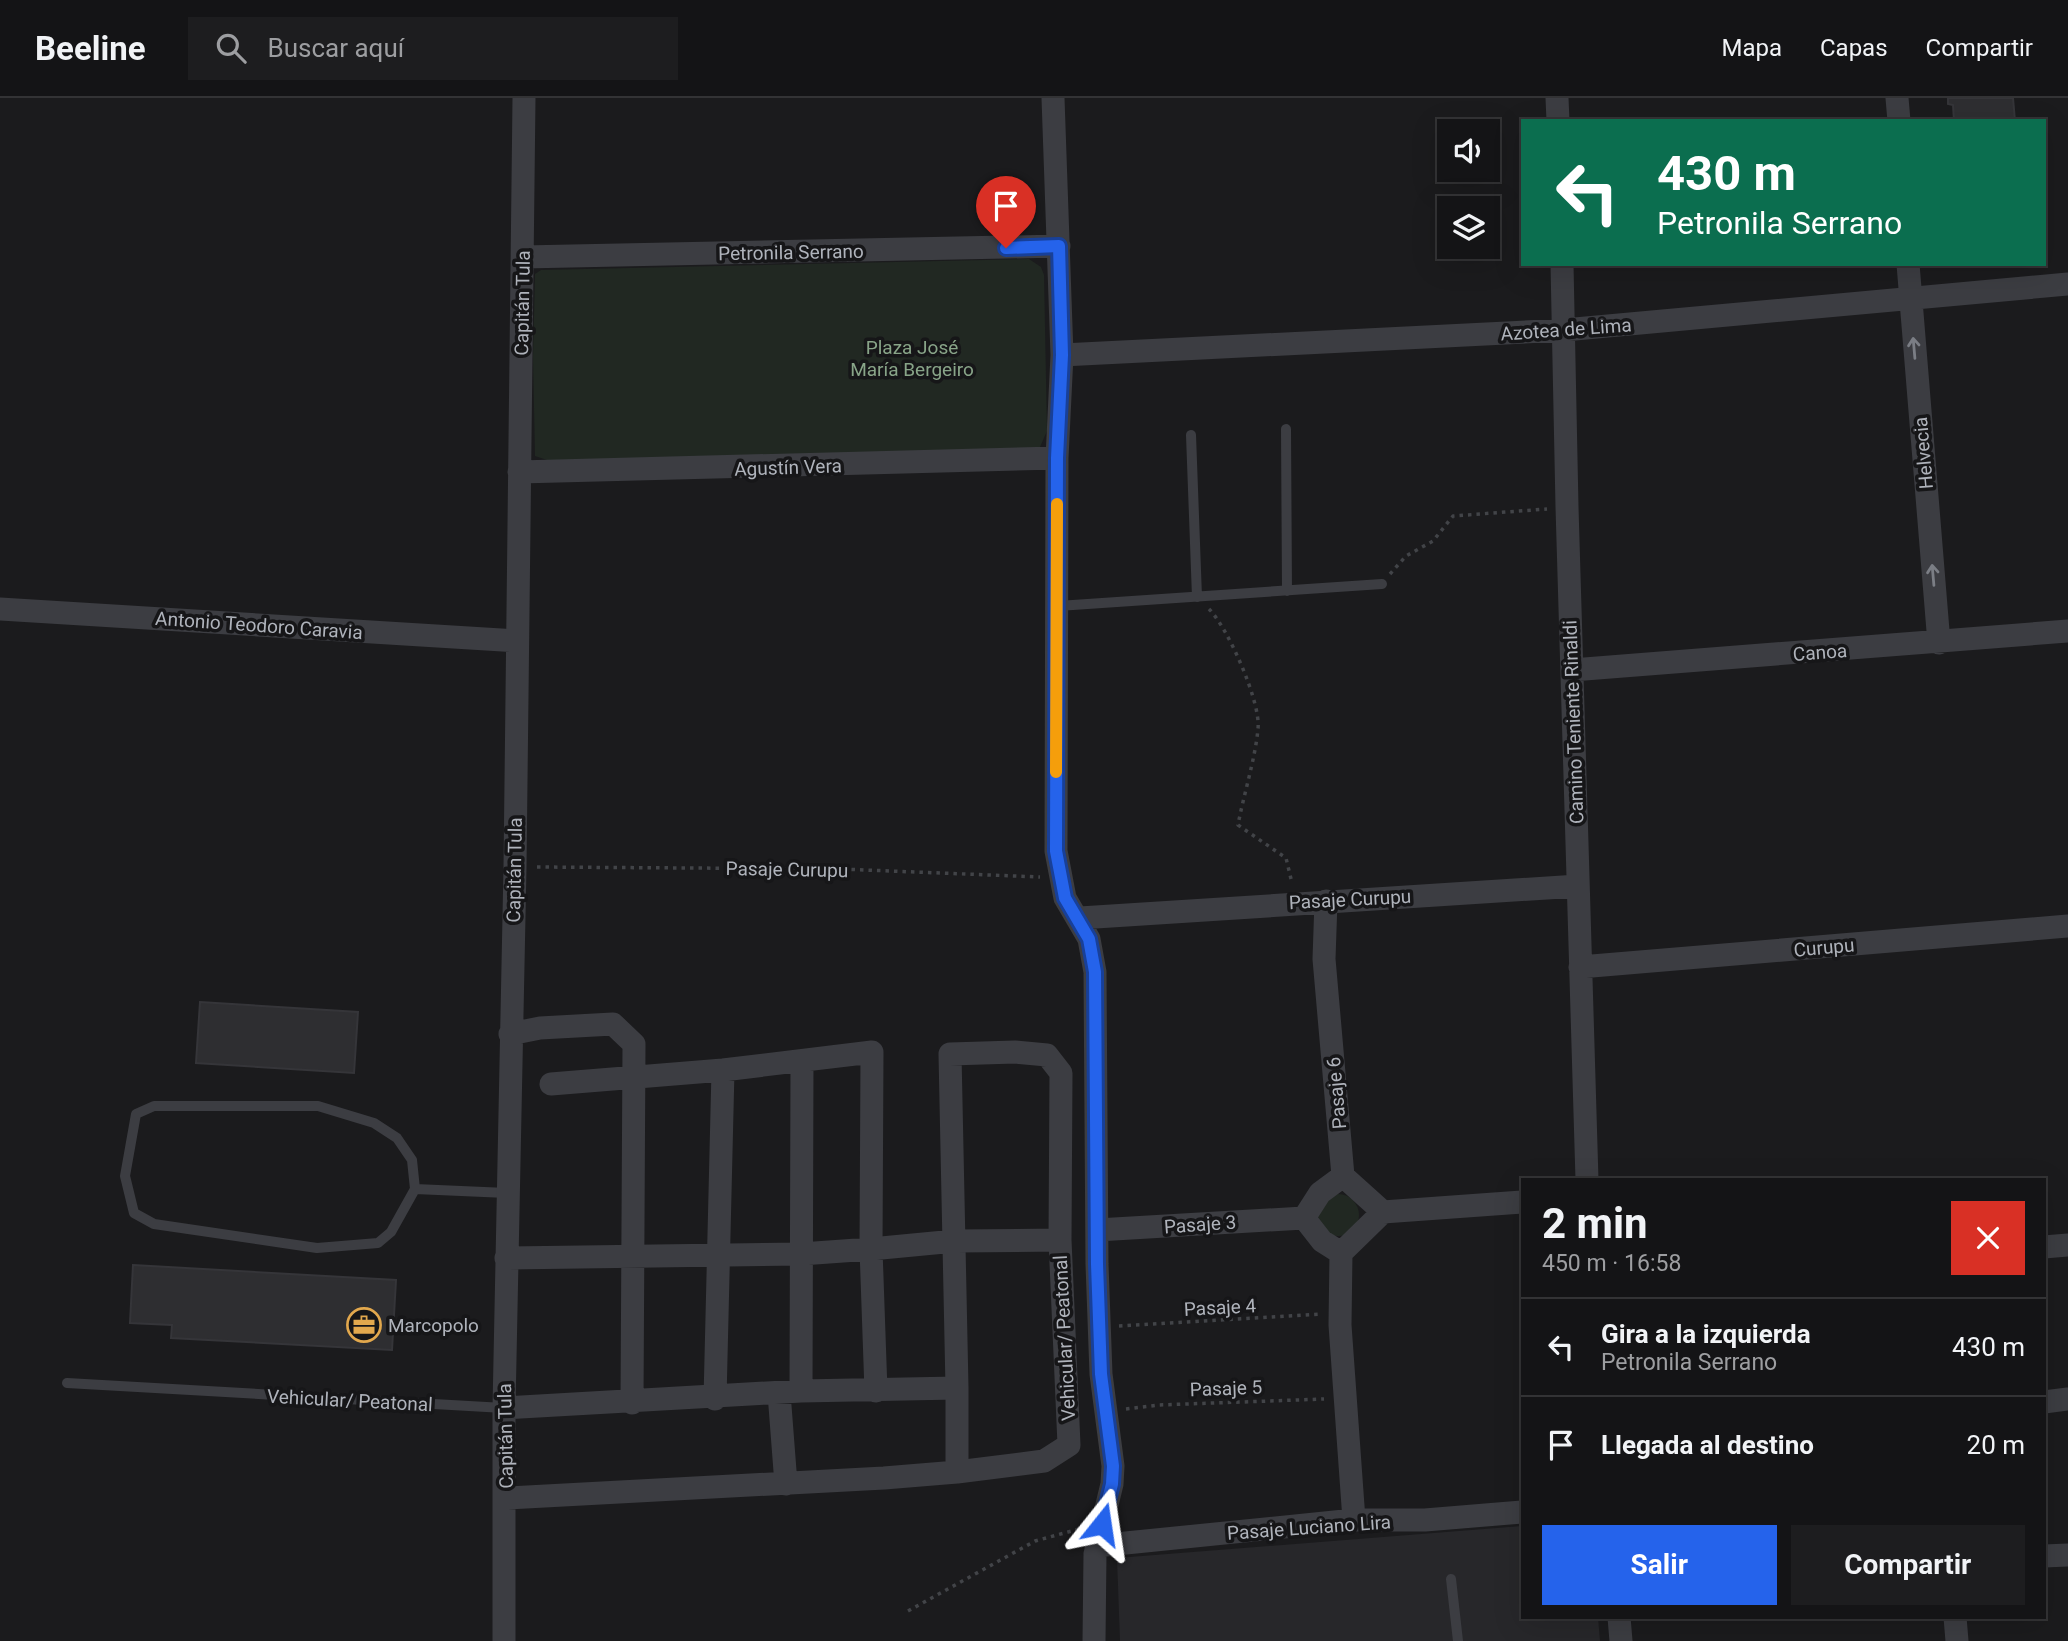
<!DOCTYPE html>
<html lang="es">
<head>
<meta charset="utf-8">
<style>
	:root { --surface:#141416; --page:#1d1d1f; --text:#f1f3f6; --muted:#9d9ea1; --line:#333335; --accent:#2563eb }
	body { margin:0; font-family:Roboto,sans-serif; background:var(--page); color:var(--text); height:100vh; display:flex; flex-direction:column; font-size:26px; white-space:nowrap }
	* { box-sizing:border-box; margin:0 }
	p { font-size:23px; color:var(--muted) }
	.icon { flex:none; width:38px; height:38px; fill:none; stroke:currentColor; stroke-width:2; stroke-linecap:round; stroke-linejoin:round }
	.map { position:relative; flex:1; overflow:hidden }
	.sheet { position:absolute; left:1521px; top:1080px; width:525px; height:441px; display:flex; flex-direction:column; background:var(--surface); border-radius:0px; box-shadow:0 7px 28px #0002,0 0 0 2px var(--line) }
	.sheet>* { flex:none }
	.top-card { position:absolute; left:1521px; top:21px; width:525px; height:147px; border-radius:0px; box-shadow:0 7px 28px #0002,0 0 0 2px var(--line); background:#0b6e4f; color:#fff; overflow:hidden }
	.tools { position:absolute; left:1437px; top:21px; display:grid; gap:14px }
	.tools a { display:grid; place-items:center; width:63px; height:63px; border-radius:0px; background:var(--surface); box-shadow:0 7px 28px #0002,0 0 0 2px var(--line); font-size:35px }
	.pin { position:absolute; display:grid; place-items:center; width:60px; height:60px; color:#fff; margin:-72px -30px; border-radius:50% 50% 50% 0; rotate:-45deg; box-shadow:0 0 7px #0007 }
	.pin .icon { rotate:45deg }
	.me { position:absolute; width:77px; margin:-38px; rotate:15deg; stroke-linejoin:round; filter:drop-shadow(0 0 5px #0008) }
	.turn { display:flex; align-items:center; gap:24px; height:147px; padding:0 21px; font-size:32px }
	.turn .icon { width:91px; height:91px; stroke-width:2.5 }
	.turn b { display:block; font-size:49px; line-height:60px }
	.round { display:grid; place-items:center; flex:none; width:74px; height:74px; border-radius:0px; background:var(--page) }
	.overview { display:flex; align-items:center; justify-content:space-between; height:119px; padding:0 21px }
	h1 { font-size:42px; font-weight:700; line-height:52px }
	.action { display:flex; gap:14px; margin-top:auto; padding:14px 21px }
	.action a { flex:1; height:80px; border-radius:0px; background:var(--accent); color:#fff; font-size:28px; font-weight:700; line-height:80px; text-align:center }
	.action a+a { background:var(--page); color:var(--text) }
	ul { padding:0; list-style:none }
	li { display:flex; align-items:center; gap:21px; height:98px; padding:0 21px; border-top:2px solid var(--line) }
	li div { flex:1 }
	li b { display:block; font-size:26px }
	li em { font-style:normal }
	header { display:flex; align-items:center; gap:42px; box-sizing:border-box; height:98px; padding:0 35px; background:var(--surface); border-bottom:2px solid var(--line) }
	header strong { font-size:33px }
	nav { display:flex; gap:38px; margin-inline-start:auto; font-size:24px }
	.search { width:490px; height:63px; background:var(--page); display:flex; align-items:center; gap:18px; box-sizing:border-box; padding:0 24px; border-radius:0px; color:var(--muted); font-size:26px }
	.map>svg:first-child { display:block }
</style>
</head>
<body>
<header>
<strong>Beeline</strong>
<div class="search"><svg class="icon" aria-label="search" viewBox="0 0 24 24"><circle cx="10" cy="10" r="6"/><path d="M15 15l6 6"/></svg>Buscar aquí</div>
<nav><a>Mapa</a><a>Capas</a><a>Compartir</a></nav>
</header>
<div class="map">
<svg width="2068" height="1543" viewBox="0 0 2068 1543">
	<rect width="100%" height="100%" fill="#1b1b1d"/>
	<!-- built -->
	<path fill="#27272a" d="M 1522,1428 L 1522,1519 L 1598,1519 L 1600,1543 L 1120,1543 L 1117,1460 Z"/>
	<!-- green -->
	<path fill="#212822" d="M 1029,161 L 1041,169 L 1044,177 L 1047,333 L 1040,349 L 1029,355 L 550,363 L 535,358 L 533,260 L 535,176 L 541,172 Z
		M1317 1117a21 21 0 1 1 42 0a21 21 0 1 1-42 0Z"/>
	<!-- building -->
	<path fill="#2e2e31" stroke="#353539" stroke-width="2" d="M 1948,0 L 2013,0 L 2015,23 L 1954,23 L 1953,7 L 1948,6 Z
		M 200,904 L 358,914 L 354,975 L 196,965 Z
		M 133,1167 L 396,1182 L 392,1252 L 171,1240 L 172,1227 L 130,1225 Z"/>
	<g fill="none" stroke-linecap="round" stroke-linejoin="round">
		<!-- path -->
		<path stroke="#424448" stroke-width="3.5" stroke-dasharray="3.5 5" stroke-linecap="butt" d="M 1390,476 L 1406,458 L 1433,443 L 1453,418 L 1547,411
			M 1209,511 C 1228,530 1261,604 1258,631 C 1255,662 1244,695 1238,727 L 1286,760 L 1292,785
			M 537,769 L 840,771 L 1040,779
			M 1119,1228 L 1321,1216
			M 1126,1311 L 1159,1307 L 1324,1301
			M 908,1513 L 1035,1443 L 1079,1431"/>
		<!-- lane -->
		<path stroke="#3c3d42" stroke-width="10" d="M 1286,331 L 1287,493
			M 1191,337 L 1197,499
			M 1058,508 L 1382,486
			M 154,1008 L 318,1008 L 374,1025 L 397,1040 L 412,1062 L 415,1091 L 391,1134 L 378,1145 L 317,1150 L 154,1126 L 134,1115 L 125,1078 L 136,1016 Z
			M 415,1091 L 507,1095
			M 67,1285 L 504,1310
			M 1451,1481 L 1458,1543"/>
		<!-- street -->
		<path stroke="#3c3d42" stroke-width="23" d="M 1053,0 L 1062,257 L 1057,360 L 1056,753 L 1065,800 L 1089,841 L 1095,874 L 1097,1166 L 1101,1276 L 1113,1368 L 1112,1386 L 1095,1456 L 1094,1543
			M 1557,0 L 1558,23
			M 1897,0 L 1899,23
			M 523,159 L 1059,148
			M 1562,166 L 1567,409 L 1587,1082
			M 1908,166 L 1939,545
			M 1062,257 L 1564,232 L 2068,186
			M 519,374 L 1057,360
			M 0,511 L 517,543
			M 1572,572 L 2068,533
			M 1326,803 L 1324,861 L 1343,1078 L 1320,1095 L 1304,1120 L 1322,1143 L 1341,1155 L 1340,1227 L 1354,1422
			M 1080,820 L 1578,788
			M 1580,869 L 2068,828
			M 510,936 L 540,930 L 613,926 L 634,946 L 632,1305
			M 1343,1078 L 1383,1114 L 1522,1104
			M 1097,1132 L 1304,1120
			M 2044,1149 L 2068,1147
			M 1341,1155 L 1383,1114
			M 506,1160 L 801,1156 L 871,1151 L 872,954 L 723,972 L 551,986
			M 801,1293 L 802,964
			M 876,1293 L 871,1151 L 955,1143 L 1060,1142
			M 779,1295 L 786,1386
			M 715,1301 L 723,972
			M 2044,1304 L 2068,1301
			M 504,1310 L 801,1293 L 957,1290 L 950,956 L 1015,954 L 1047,957 L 1061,975 L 1060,1142 L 1069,1347 L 1044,1363 L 957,1374 L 957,1290
			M 506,1400 L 884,1380 L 957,1374
			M 1096,1448 L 1354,1422 L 1425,1422 L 1522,1414
			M 2044,1458 L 2068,1457
			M 1619,1519 L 1621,1543
			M 1955,1519 L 1957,1543
			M 504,1543 L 504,1310 L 515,769 L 524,0"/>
	</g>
	<!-- one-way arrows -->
	<defs><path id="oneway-shaft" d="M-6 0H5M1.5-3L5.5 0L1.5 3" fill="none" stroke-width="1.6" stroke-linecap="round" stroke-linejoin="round" transform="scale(1.75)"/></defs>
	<g stroke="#7b7e85">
		<use href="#oneway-shaft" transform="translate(1914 250) rotate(-95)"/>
		<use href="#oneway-shaft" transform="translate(1933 477) rotate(-95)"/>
	</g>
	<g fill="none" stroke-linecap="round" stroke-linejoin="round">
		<!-- route casing -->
		<g stroke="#184099" stroke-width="18">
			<path id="route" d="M 1006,150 L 1059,148 L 1062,257 L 1057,360 L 1056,753 L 1065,800 L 1089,841 L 1095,874 L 1097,1166 L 1101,1276 L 1113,1368 L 1112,1386 L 1102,1426"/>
		</g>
		<!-- route -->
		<use href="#route" stroke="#2563eb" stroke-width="12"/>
		<!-- slow -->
		<path stroke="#f59e0b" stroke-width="12" d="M 1056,674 L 1057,406"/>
	</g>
	<!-- icons -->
	<defs>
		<g id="office-ring" transform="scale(1.75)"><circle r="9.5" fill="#161618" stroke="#e2a84d" stroke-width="1.5"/><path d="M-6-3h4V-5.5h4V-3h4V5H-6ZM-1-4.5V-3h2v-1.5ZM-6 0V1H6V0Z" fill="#e2a84d"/></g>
	</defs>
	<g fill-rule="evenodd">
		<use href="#office-ring" x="364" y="1227"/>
	</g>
	<g text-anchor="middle" stroke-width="7" stroke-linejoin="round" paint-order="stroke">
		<!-- street labels -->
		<g font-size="19" fill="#afb3bb" stroke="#161618">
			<text transform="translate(791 154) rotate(-1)" y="7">Petronila Serrano</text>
			<text transform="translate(522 205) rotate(-89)" y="7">Capitán Tula</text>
			<text transform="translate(1566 231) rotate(-4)" y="7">Azotea de Lima</text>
			<text transform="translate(1923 355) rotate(-95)" y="7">Helvecia</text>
			<text transform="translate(788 369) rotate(-2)" y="7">Agustín Vera</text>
			<text transform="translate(259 527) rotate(4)" y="7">Antonio Teodoro Caravia</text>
			<text transform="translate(1820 554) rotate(-4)" y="7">Canoa</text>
			<text transform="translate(1573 624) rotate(-92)" y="7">Camino Teniente Rinaldi</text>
			<text transform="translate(787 771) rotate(1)" y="7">Pasaje Curupu</text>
			<text transform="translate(514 772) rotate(-89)" y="7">Capitán Tula</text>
			<text transform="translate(1350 801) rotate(-3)" y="7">Pasaje Curupu</text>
			<text transform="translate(1824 849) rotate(-5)" y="7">Curupu</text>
			<text transform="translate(1336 995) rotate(-95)" y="7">Pasaje 6</text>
			<text transform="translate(1200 1126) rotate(-4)" y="7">Pasaje 3</text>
			<text transform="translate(1220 1209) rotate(-3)" y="7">Pasaje 4</text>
			<text transform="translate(1064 1240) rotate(-93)" y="7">Vehicular/ Peatonal</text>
			<text transform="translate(1226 1290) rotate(-2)" y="7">Pasaje 5</text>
			<text transform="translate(350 1302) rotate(3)" y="7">Vehicular/ Peatonal</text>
			<text transform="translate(505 1338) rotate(-91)" y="7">Capitán Tula</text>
			<text transform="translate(1309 1429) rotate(-4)" y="7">Pasaje Luciano Lira</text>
		</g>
		<!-- park labels -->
		<g font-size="19" fill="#88a488" stroke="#161618">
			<text x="912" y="256">Plaza José<tspan x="912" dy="22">María Bergeiro</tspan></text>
		</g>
		<!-- poi labels -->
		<g font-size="19" fill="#afb3bb" stroke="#161618" text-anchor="start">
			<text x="388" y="1234">Marcopolo</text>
		</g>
	</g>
</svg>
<div class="tools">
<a><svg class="icon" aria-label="sound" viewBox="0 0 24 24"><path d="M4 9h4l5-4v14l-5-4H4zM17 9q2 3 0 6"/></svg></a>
<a><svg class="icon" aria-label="layers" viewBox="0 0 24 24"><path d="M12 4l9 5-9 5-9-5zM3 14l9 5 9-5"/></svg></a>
</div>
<div class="pin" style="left:1006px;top:150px;background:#d93025"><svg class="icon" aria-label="arrive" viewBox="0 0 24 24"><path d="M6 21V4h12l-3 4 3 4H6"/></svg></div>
<svg class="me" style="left:1102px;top:1426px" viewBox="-20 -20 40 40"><path d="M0-17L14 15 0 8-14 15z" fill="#2563eb" stroke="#fff" stroke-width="4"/></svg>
<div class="top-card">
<div class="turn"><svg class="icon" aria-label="left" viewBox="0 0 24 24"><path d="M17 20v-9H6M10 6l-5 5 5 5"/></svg><div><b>430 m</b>Petronila Serrano</div></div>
</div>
<section class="sheet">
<div class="overview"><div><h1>2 min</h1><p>450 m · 16:58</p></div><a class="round" style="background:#d93025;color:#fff"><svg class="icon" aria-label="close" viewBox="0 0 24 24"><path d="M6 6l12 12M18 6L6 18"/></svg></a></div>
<ul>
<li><svg class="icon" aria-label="left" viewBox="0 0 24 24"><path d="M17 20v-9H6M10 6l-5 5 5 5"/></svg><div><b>Gira a la izquierda</b><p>Petronila Serrano</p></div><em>430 m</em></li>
<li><svg class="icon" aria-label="arrive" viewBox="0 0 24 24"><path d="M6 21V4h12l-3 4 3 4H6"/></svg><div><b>Llegada al destino</b></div><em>20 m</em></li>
</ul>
<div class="action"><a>Salir</a><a>Compartir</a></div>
</section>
</div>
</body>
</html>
